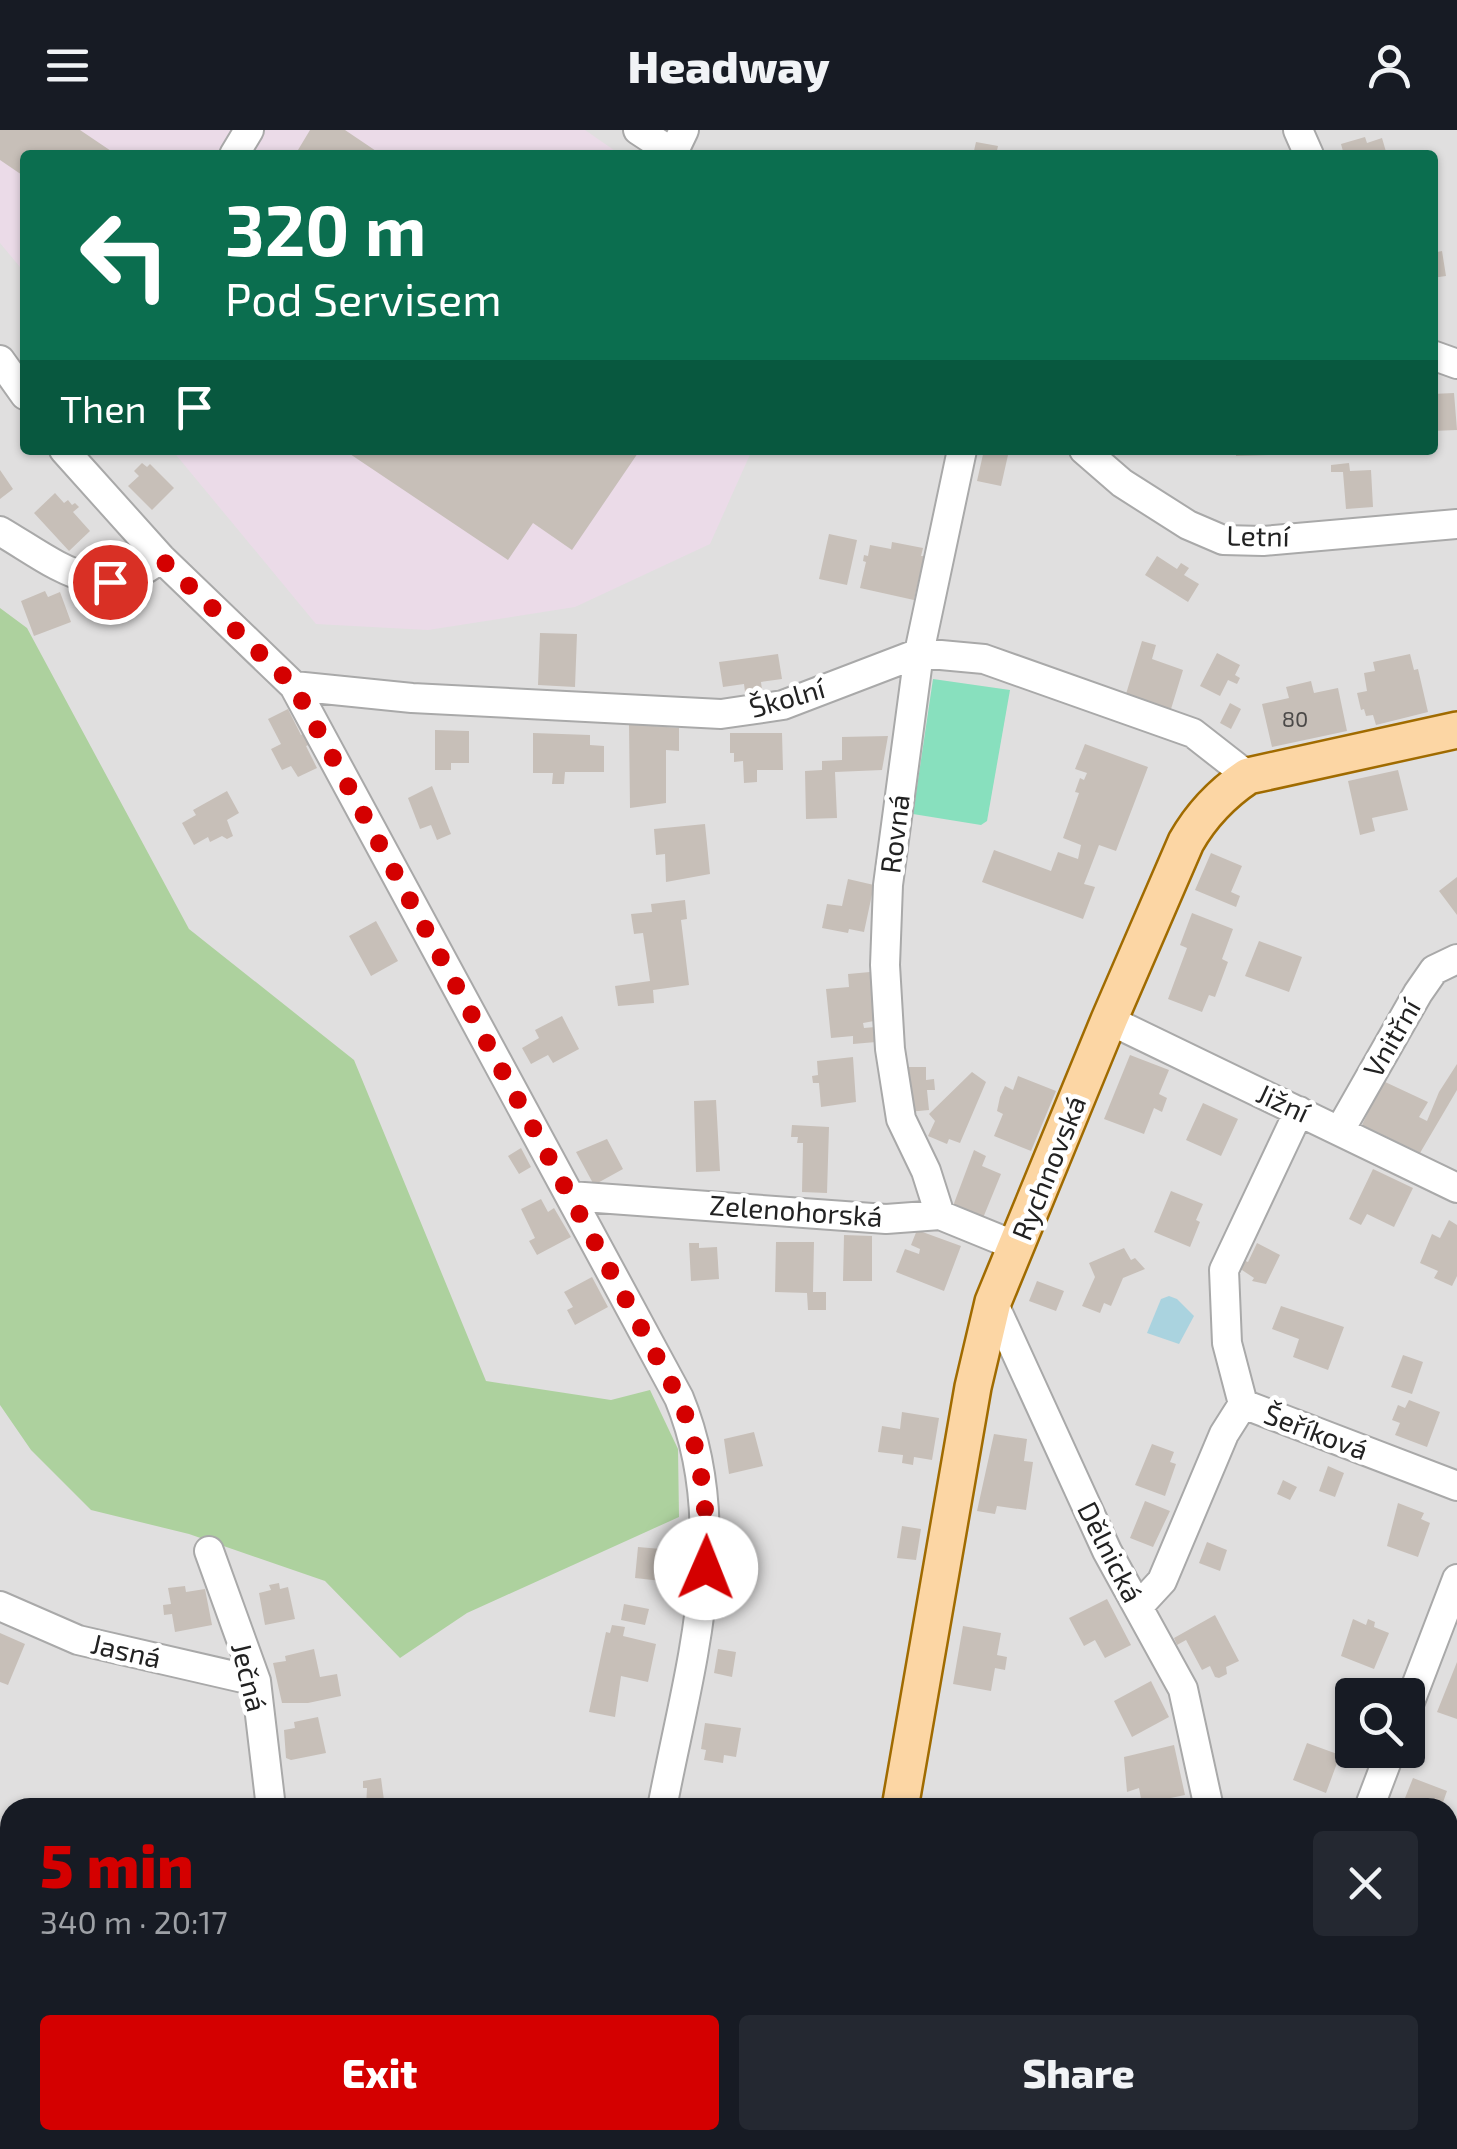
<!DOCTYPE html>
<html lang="en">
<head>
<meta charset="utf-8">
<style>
	:root { --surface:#171b24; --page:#242831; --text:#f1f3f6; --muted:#9ea1a6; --accent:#d40000 }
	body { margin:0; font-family:"Exo 2",sans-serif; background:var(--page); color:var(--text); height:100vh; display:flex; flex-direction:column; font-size:38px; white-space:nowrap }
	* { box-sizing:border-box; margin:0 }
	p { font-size:32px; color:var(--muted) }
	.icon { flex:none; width:55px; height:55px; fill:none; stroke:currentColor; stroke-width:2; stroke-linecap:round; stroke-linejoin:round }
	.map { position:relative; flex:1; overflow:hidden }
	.drawer { position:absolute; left:0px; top:1668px; width:1458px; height:352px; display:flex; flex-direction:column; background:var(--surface); border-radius:30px 30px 0 0; box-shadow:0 2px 8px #0004 }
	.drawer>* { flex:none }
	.top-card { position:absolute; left:20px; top:20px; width:1418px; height:305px; border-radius:10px; box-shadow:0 2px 8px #0004; background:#0b6e4f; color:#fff; overflow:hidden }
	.controls { position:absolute; left:1335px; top:1548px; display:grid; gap:20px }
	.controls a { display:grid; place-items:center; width:90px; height:90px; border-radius:10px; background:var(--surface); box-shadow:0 2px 8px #0004; font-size:50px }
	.pin { position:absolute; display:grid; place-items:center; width:85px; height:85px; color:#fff; margin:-42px; border:5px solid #fff; border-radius:50%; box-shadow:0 2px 10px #0007 }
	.me { position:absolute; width:110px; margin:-55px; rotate:1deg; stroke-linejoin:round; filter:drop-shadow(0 0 8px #0008) }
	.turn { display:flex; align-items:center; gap:35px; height:210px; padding:0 40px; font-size:45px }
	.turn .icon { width:130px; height:130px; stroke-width:2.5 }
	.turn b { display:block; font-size:70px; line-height:85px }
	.then { display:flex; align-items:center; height:95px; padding:0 40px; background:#0003; gap:20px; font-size:38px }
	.round { display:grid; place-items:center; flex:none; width:105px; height:105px; border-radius:10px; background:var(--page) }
	.overview { display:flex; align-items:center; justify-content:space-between; height:170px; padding:0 40px }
	h1 { font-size:60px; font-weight:800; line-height:75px; color:var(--accent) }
	.button { display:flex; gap:20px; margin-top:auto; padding:20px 40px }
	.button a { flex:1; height:115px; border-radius:10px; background:var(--accent); color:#fff; font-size:40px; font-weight:800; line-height:115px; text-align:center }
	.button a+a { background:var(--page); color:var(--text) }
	header { display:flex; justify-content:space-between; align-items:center; height:130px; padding:0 40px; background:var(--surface); font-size:45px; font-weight:800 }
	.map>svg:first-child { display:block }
</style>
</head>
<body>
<header><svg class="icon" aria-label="menu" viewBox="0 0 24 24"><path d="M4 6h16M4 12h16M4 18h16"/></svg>Headway<svg class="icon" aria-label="person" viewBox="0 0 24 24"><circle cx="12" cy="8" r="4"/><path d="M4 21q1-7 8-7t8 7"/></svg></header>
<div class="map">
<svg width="1457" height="2019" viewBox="0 0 1457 2019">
	<rect width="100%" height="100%" fill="#f2efe9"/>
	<!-- residential -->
	<path fill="#e0dfdf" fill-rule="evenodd" d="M 0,0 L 1457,0 L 1457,2019 L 0,2019 ZM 25,25 L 1432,25 L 1432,320 L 25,320 ZM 1352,1565 L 1408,1565 L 1408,1620 L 1352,1620 ZM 10,1678 L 1448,1678 L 1448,2010 L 10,2010 Z"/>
	<!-- industrial -->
	<path fill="#ebdbe8" d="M 0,0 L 585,0 L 621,25 L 25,25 L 25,143 L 0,113 Z
		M 172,320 L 752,320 L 710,414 L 575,477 L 428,500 L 316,494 Z"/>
	<!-- forest -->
	<path fill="#add19e" d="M 0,478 L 27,498 L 189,799 L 354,930 L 486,1251 L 611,1270 L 650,1260 L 678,1319 L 679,1387 L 467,1483 L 400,1528 L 325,1451 L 189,1404 L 91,1380 L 31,1320 L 0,1275 Z"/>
	<!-- pitch -->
	<path fill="#88e0be" d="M 933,549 L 1010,560 L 987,691 L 981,695 L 913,684 Z"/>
	<!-- water -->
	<path fill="#aad3df" d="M 1169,1166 L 1177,1169 L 1194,1186 L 1179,1214 L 1147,1203 L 1161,1169 Z"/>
	<!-- building -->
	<path fill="#c7bfb8" d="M 0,0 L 80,0 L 117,25 L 25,25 L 25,47 L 0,30 Z
		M 310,0 L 345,0 L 382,25 L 295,25 Z
		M 1365,7 L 1367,13 L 1382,8 L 1387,25 L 1344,25 L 1341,14 Z
		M 976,12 L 998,16 L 996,25 L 973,25 Z
		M 1442,121 L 1446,146 L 1432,148 L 1432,123 Z
		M 1454,263 L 1457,300 L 1432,301 L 1432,264 Z
		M 344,320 L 640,320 L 572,420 L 533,393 L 508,430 Z
		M 984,320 L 1008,325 L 1001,356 L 977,351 Z
		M 1236,320 L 1268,320 L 1268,325 L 1236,326 Z
		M 142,333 L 147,337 L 150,334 L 174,358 L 152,380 L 128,356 L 139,346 L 134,341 Z
		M 1349,333 L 1350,341 L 1371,340 L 1373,377 L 1346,379 L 1343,342 L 1331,342 L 1331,335 Z
		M 0,340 L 13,359 L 0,369 Z
		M 55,363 L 64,373 L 68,370 L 72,375 L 75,373 L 79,377 L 73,382 L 90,401 L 69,421 L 34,383 Z
		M 829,404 L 857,410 L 847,455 L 819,449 Z
		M 892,412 L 923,418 L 921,426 L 924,426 L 914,470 L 860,458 L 866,432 L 863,431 L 864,425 L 868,426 L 870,415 L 891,419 Z
		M 1157,426 L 1177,439 L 1181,433 L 1189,438 L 1184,445 L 1199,454 L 1188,472 L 1145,445 Z
		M 45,461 L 48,467 L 60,462 L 71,492 L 34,506 L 21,471 Z
		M 540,503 L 577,504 L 575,557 L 538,555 Z
		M 1142,511 L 1156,515 L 1152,529 L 1183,540 L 1171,579 L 1126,564 Z
		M 1217,523 L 1240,535 L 1235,545 L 1240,548 L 1237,554 L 1228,550 L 1220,566 L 1200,556 Z
		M 778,524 L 782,549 L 761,552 L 762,560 L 745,562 L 744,554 L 723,557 L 719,532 Z
		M 1410,524 L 1414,540 L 1418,539 L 1428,582 L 1376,595 L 1373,585 L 1366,586 L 1364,579 L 1361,580 L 1357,563 L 1367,561 L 1364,543 L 1375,541 L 1373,532 Z
		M 1311,551 L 1314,563 L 1338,558 L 1347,601 L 1272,617 L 1262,574 L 1289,568 L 1286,557 Z
		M 1230,573 L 1241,579 L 1231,599 L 1220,593 Z
		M 288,579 L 301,605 L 306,602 L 311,614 L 306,616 L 317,638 L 298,647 L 291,636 L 282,640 L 271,619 L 281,614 L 268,589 Z
		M 629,594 L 679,598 L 679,621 L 666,620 L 666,673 L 630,678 Z
		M 435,600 L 469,601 L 469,633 L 451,633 L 451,640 L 435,640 Z
		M 533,603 L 590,605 L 590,615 L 604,616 L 604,642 L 565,642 L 564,654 L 552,654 L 553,643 L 533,643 Z
		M 730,603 L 782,603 L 783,640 L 757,640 L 757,652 L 744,653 L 743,631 L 734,632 L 734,623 L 730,623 Z
		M 888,606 L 882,640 L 835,642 L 837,688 L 806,689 L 805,641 L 822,640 L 822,631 L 842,630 L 842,607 Z
		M 1085,614 L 1148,637 L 1116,721 L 1099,715 L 1096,723 L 1084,754 L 1095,757 L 1083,789 L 982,752 L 994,720 L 1051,741 L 1058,722 L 1078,729 L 1081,715 L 1063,708 L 1079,663 L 1075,662 L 1080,648 L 1084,650 L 1087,643 L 1075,639 Z
		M 1398,640 L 1408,680 L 1372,688 L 1375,701 L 1360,705 L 1348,651 Z
		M 432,656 L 451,704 L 437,710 L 431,695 L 420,699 L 408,668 Z
		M 227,661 L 239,683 L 227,690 L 233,706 L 227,709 L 222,706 L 210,712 L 208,707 L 194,715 L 182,693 L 196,685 L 193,680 Z
		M 705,694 L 710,744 L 666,752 L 665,724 L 656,725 L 654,699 Z
		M 1211,723 L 1242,736 L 1231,762 L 1240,766 L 1236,777 L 1195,760 Z
		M 1457,747 L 1457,785 L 1439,761 Z
		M 848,749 L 874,755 L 864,802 L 849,799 L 848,803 L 822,798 L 827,774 L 842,776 Z
		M 685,770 L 687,789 L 681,790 L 689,855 L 653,860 L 654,873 L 618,876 L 615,856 L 650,851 L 643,803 L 634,804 L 631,784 L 652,782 L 651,774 Z
		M 1192,783 L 1233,799 L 1222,829 L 1228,832 L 1215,867 L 1209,865 L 1202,882 L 1168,869 L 1187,818 L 1180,815 Z
		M 376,791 L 398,831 L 371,846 L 349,806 Z
		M 1259,811 L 1302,827 L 1289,862 L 1245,846 Z
		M 870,842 L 874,891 L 863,893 L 864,898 L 875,897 L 876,912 L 853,914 L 853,906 L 831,908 L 826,859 L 849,857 L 848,844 Z
		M 562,886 L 579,919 L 553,933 L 548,925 L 531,934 L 522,918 L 539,908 L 535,900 Z
		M 1130,925 L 1169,940 L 1159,964 L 1167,968 L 1162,982 L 1154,978 L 1144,1004 L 1104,989 Z
		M 853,927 L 856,972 L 821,977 L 819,953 L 813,953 L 812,946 L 818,945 L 817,931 Z
		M 1457,934 L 1457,960 L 1420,1023 L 1362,995 L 1383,951 L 1428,972 L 1419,987 L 1427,991 L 1439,962 Z
		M 904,937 L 926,937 L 926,950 L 934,949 L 935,960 L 927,960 L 929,980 L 908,982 Z
		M 972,942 L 986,952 L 960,1013 L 949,1009 L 947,1014 L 928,1006 L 935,991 L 929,984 Z
		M 1018,946 L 1056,961 L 1031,1021 L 994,1006 L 1003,984 L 997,981 L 1000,967 L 1005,956 L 1013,960 Z
		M 716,970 L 720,1041 L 696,1042 L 694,971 Z
		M 1203,973 L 1238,989 L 1221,1026 L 1186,1010 Z
		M 792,995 L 829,997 L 827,1063 L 802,1062 L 803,1013 L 797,1013 L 798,1007 L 791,1007 Z
		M 607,1009 L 623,1039 L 594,1055 L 576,1022 Z
		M 521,1018 L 531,1037 L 519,1044 L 508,1026 Z
		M 974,1020 L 986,1026 L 982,1036 L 1001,1044 L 983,1088 L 953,1076 Z
		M 1373,1039 L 1413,1058 L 1394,1097 L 1367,1084 L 1361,1095 L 1349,1089 Z
		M 1171,1061 L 1203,1074 L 1196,1090 L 1200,1092 L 1190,1117 L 1154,1102 Z
		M 541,1069 L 548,1082 L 554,1078 L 571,1107 L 537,1125 L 529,1111 L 535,1108 L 521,1079 Z
		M 1449,1090 L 1457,1095 L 1457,1146 L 1452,1156 L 1434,1148 L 1438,1141 L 1420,1133 L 1432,1104 L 1440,1108 Z
		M 917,1100 L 961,1116 L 944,1161 L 896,1142 L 905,1119 L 919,1124 L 920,1119 L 911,1115 Z
		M 844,1105 L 872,1106 L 872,1151 L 843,1151 Z
		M 776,1112 L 814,1112 L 813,1162 L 826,1162 L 826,1180 L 808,1180 L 807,1163 L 775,1162 Z
		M 689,1113 L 699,1113 L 699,1118 L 717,1117 L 719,1149 L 691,1151 Z
		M 1257,1113 L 1280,1125 L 1266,1154 L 1252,1151 L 1254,1148 L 1239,1138 L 1243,1130 L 1248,1132 Z
		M 1124,1118 L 1131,1130 L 1135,1128 L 1145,1139 L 1123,1148 L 1111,1176 L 1104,1173 L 1100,1183 L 1082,1176 L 1095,1147 L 1089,1133 Z
		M 592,1147 L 608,1177 L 575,1195 L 567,1180 L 573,1177 L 564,1162 Z
		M 1037,1151 L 1064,1161 L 1056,1181 L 1029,1171 Z
		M 1281,1176 L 1344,1197 L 1328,1240 L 1293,1227 L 1299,1209 L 1272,1199 Z
		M 1403,1225 L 1423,1232 L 1412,1264 L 1391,1257 Z
		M 1409,1270 L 1440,1282 L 1427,1317 L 1395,1305 L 1400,1293 L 1392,1290 L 1398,1275 L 1405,1278 Z
		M 902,1282 L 939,1288 L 932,1330 L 914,1327 L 913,1335 L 902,1333 L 903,1325 L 878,1322 L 882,1296 L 900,1299 Z
		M 754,1302 L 763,1336 L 729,1344 L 724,1309 Z
		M 994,1304 L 1027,1309 L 1024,1331 L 1033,1332 L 1026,1380 L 997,1376 L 995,1384 L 977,1381 Z
		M 1152,1314 L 1174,1322 L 1170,1332 L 1176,1334 L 1165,1366 L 1135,1355 Z
		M 1328,1336 L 1344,1343 L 1335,1367 L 1319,1361 Z
		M 1283,1350 L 1297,1357 L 1290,1370 L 1277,1364 Z
		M 1145,1371 L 1170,1381 L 1153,1417 L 1130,1408 Z
		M 1398,1373 L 1424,1383 L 1421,1389 L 1430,1393 L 1418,1427 L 1387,1416 Z
		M 902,1396 L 921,1399 L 916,1430 L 897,1428 Z
		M 1207,1412 L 1227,1420 L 1220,1441 L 1199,1433 Z
		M 638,1417 L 673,1420 L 670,1452 L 635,1448 Z
		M 279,1453 L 280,1459 L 288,1457 L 295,1489 L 265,1495 L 259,1463 L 271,1460 L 269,1455 Z
		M 185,1456 L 186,1462 L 205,1459 L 212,1495 L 175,1502 L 172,1484 L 164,1485 L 163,1475 L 171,1474 L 168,1458 Z
		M 1107,1469 L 1131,1515 L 1105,1528 L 1095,1510 L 1084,1516 L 1069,1488 Z
		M 624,1474 L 649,1479 L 645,1495 L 621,1490 Z
		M 1215,1485 L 1239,1531 L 1226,1537 L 1227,1544 L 1219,1548 L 1215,1547 L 1210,1536 L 1202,1540 L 1186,1510 L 1177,1515 L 1174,1508 Z
		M 1353,1489 L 1366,1495 L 1368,1489 L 1375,1492 L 1374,1497 L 1389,1503 L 1374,1539 L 1341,1526 Z
		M 612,1495 L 625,1497 L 623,1506 L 656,1514 L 648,1552 L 621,1546 L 615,1587 L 589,1582 L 606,1502 L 610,1503 Z
		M 963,1496 L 1001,1503 L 997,1525 L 1007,1527 L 1005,1540 L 995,1538 L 991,1561 L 953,1554 Z
		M 0,1503 L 25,1514 L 8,1555 L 0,1552 Z
		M 314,1519 L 320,1547 L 337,1544 L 341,1566 L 308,1573 L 282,1573 L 273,1533 L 286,1531 L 285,1526 Z
		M 718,1519 L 736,1522 L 732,1547 L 714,1543 Z
		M 1457,1532 L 1457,1589 L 1437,1582 Z
		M 1151,1551 L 1169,1587 L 1132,1607 L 1114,1571 Z
		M 318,1587 L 326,1623 L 291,1630 L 286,1628 L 284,1600 L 295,1598 L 294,1592 Z
		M 705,1593 L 741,1598 L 736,1627 L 724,1625 L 723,1633 L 704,1630 L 706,1620 L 701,1619 Z
		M 1307,1613 L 1340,1625 L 1326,1663 L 1293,1650 Z
		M 1174,1615 L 1185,1665 L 1142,1674 L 1139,1658 L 1127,1662 L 1124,1627 Z
		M 381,1648 L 385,1678 L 366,1678 L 367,1658 L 363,1658 L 363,1651 Z
		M 1413,1648 L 1447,1661 L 1441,1678 L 1401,1678 Z
		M 6,1720 L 10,1720 L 10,1774 L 0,1774 L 0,1734 L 1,1728 L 6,1728 Z
		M 1448,1772 L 1457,1776 L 1448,1803 Z
		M 0,1821 L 10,1821 L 10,1854 L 0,1854 Z
		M 1448,1951 L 1457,1955 L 1457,2008 L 1448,2004 Z
		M 7,1977 L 10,1977 L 10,2010 L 91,2010 L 90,2013 L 123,2019 L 3,2019 Z
		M 331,2010 L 373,2010 L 375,2019 L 333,2019 Z"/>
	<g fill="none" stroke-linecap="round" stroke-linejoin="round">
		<!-- minor casing -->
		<g stroke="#a9a9a9" stroke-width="32">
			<path id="minor" d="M 638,0 L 676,25
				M 1298,0 L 1309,25
				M 673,23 L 684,0
				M 234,25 L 249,0
				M 1432,225 L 1457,234
				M 0,230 L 25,265
				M 64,320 L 161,428 L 294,556 L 679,1268 C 734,1402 688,1541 662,1678
				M 1084,320 L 1122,353 L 1188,395 L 1223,410 L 1263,411 L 1457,394
				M 0,401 C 55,433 101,477 161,428
				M 294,556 L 412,568 L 721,584 L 783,575 L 919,523 L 984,529 L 1193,603 L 1248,646
				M 1109,890 L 1457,1058
				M 1299,981 L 1224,1140 L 1227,1213 L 1243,1274 L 1457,1356
				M 1340,1000 L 1418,863 L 1434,840 L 1457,829
				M 570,1066 L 886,1089 L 940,1085 L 1016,1116
				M 940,1085 L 926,1041 L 901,989 L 890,919 L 885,835 L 888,755 L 919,523 L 962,320
				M 993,1172 L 1107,1421 L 1183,1559 L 1209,1678
				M 209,1421 L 256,1551 L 271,1678
				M 0,1476 L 78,1510 L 256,1551
				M 1138,1477 L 1162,1451 L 1224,1304 L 1243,1274
				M 1408,1577 L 1457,1449
				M 1369,1678 L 1391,1620
				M 1448,1739 L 1457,1743
				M 0,1790 L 10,1790
				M 276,2010 L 281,2019
				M 1267,2010 L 1267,2019
				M 1388,2010 L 1411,2019
				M 541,2019 L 553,2010
				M 1195,2019 L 1206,2010"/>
		</g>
		<!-- major casing -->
		<g stroke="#a06b00" stroke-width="40">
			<path id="major" d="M 900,1678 L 973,1257 L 993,1172 L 1109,890 L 1186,712 C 1202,684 1221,664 1248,646 L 1457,600
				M 841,2019 L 843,2010"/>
		</g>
		<!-- minor -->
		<use href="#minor" stroke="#fff" stroke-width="28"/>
		<!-- major -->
		<use href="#major" stroke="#fcd6a4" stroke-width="35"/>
	</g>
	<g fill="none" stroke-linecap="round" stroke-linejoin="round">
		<!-- route -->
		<path stroke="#d40000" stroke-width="18" stroke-dasharray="0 32.4" d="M 110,452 L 142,444 L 160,428 L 294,556 L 679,1268 C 702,1324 708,1378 706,1438"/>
	</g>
	<g text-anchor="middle" stroke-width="9" stroke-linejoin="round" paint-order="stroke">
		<!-- number labels -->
		<g font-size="22" fill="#4b4948">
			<text x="1295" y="597">80</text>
		</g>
		<!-- street labels -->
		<g font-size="28" fill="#222" stroke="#fff">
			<text transform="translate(1258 406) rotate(1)" y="10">Letní</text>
			<text transform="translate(787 568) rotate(-16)" y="10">Školní</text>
			<text transform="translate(895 704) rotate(-83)" y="10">Rovná</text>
			<text transform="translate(1392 908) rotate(-60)" y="10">Vnitřní</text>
			<text transform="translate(1283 973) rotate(25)" y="10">Jižní</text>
			<text transform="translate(1049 1038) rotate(-68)" y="10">Rychnovská</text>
			<text transform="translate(796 1081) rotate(4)" y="10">Zelenohorská</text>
			<text transform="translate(1316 1302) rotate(21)" y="10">Šeříková</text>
			<text transform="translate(1110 1422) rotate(63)" y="10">Dělnická</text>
			<text transform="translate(126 1521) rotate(13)" y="10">Jasná</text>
			<text transform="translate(249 1547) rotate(76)" y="10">Ječná</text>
		</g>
	</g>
</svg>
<div class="controls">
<a><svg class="icon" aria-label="search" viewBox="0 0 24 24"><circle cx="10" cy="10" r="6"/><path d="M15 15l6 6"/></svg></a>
</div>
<div class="pin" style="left:110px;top:452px;background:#d93025"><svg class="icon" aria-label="arrive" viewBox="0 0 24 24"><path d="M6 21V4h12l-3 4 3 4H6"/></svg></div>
<svg class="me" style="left:706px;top:1438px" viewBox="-20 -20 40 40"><circle r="19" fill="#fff"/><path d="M0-13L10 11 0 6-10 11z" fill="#d40000"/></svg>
<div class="top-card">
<div class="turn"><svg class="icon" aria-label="left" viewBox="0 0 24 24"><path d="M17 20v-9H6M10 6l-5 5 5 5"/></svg><div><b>320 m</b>Pod Servisem</div></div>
<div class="then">Then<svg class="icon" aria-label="arrive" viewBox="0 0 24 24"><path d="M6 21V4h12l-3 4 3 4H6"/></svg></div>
</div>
<section class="drawer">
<div class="overview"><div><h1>5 min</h1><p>340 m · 20:17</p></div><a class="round"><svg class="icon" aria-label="close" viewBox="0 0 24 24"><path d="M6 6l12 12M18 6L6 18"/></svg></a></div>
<div class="button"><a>Exit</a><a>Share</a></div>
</section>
</div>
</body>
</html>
